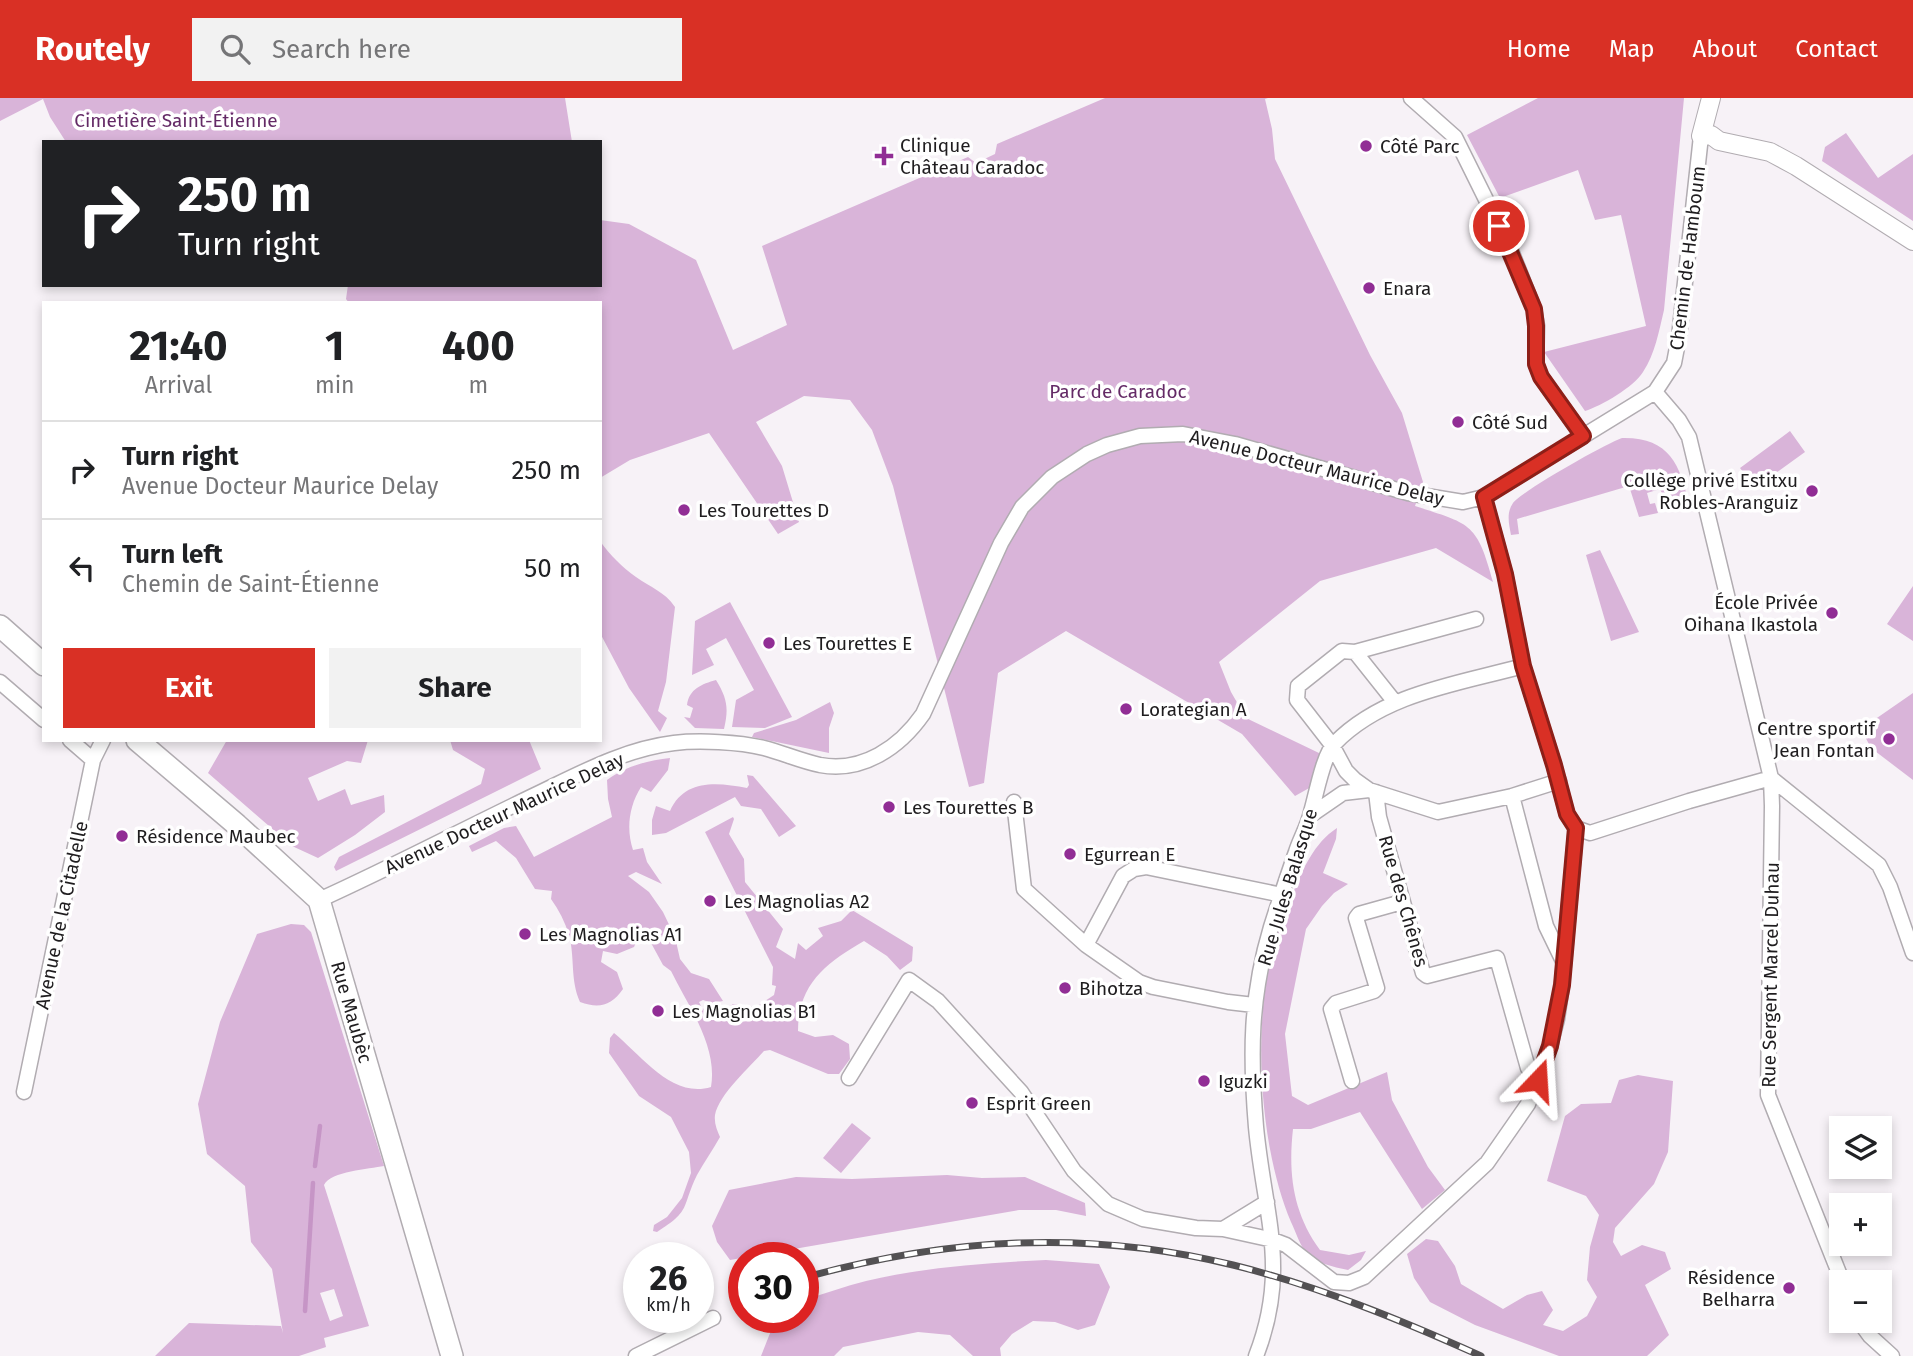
<!DOCTYPE html>
<html lang="en">
<head>
<meta charset="utf-8">
<style>
	:root { --surface:#fff; --page:#f2f2f2; --text:#202124; --muted:#757577; --line:#e0e0e0; --accent:#d93025 }
	body { margin:0; font-family:"Fira Sans",sans-serif; background:var(--page); color:var(--text); height:100vh; display:flex; flex-direction:column; font-size:26px; white-space:nowrap }
	* { box-sizing:border-box; margin:0 }
	p { font-size:23px; color:var(--muted) }
	.icon { flex:none; width:38px; height:38px; fill:none; stroke:currentColor; stroke-width:2; stroke-linecap:round; stroke-linejoin:round }
	.map { position:relative; flex:1; overflow:hidden }
	.details { position:absolute; left:42px; top:203px; width:560px; height:441px; display:flex; flex-direction:column; background:var(--surface); border-radius:0px; box-shadow:0 4px 10px #0003 }
	.details>* { flex:none }
	.top-card { position:absolute; left:42px; top:42px; width:560px; height:147px; border-radius:0px; box-shadow:0 4px 10px #0003; background:#202124; color:#fff; overflow:hidden }
	.buttons { position:absolute; left:1829px; top:1018px; display:grid; gap:14px }
	.buttons a { display:grid; place-items:center; width:63px; height:63px; border-radius:0px; background:var(--surface); box-shadow:0 4px 10px #0003; font-size:35px }
	.speed { position:absolute; left:623px; top:1144px; display:flex; gap:14px; font-size:35px; font-weight:700; text-align:center }
	.speed>* { display:grid; place-content:center; width:91px; height:91px; border-radius:50%; background:var(--surface); box-shadow:0 4px 10px #0003; line-height:1 }
	.speed small { font-size:18px; font-weight:400 }
	.speed .limit { border:10px solid #d22; background:#fff; color:#111 }
	.pin { position:absolute; display:grid; place-items:center; width:60px; height:60px; color:#fff; margin:-30px; border:4px solid #fff; border-radius:50%; box-shadow:0 2px 7px #0007 }
	.me { position:absolute; width:77px; margin:-38px; rotate:20deg; stroke-linejoin:round; filter:drop-shadow(0 0 5px #0008) }
	.turn { display:flex; align-items:center; gap:24px; height:147px; padding:0 21px; font-size:32px }
	.turn .icon { width:91px; height:91px; stroke-width:2.5 }
	.turn b { display:block; font-size:49px; line-height:60px }
	.eta { display:flex; justify-content:space-evenly; align-items:center; height:119px; text-align:center }
	.eta b { font-size:42px; font-weight:700; line-height:49px }
	.action { display:flex; gap:14px; margin-top:auto; padding:14px 21px }
	.action a { flex:1; height:80px; border-radius:0px; background:var(--accent); color:#fff; font-size:28px; font-weight:700; line-height:80px; text-align:center }
	.action a+a { background:var(--page); color:var(--text) }
	ul { padding:0; list-style:none }
	li { display:flex; align-items:center; gap:21px; height:98px; padding:0 21px; border-top:2px solid var(--line) }
	li div { flex:1 }
	li b { display:block; font-size:26px }
	li em { font-style:normal }
	header { display:flex; align-items:center; gap:42px; box-sizing:border-box; height:98px; padding:0 35px; background:var(--accent); color:#fff }
	header strong { font-size:33px }
	nav { display:flex; gap:38px; margin-inline-start:auto; font-size:24px }
	.search { width:490px; height:63px; background:var(--page); display:flex; align-items:center; gap:18px; box-sizing:border-box; padding:0 24px; border-radius:0px; color:var(--muted); font-size:26px }
	.map>svg:first-child { display:block }
</style>
</head>
<body>
<header>
<strong>Routely</strong>
<div class="search"><svg class="icon" aria-label="search" viewBox="0 0 24 24"><circle cx="10" cy="10" r="6"/><path d="M15 15l6 6"/></svg>Search here</div>
<nav><a>Home</a><a>Map</a><a>About</a><a>Contact</a></nav>
</header>
<div class="map">
<svg width="1913" height="1258" viewBox="0 0 1913 1258">
	<rect width="100%" height="100%" fill="#f7f2f7"/>
	<!-- green -->
	<path fill="#d9b4d9" fill-rule="evenodd" d="M 0,0 L 565,0 L 572,44 L 66,44 L 50,19 L 43,1 L 0,23 Z
		M 1105,0 L 1268,0 L 1265,1 L 1272,31 L 1275,61 L 1370,257 L 1402,315 L 1423,384 L 1415,408 C 1470,426 1477,424 1493,484 L 1436,450 L 1320,483 L 1219,564 L 1231,594 L 1246,620 L 1319,655 L 1320,659 L 1311,689 L 1295,698 L 1242,636 L 1066,533 L 998,575 L 984,685 L 969,689 L 893,388 L 872,332 L 850,302 L 804,298 L 756,324 L 782,368 L 799,424 L 778,436 L 709,335 L 630,362 L 600,380 L 600,205 L 349,205 L 346,201 L 348,187 L 600,187 L 600,122 L 629,126 L 696,162 L 733,252 L 787,227 L 762,148 L 968,59 L 976,65 L 995,56 L 997,46 Z
		M 1538,0 L 1684,0 L 1664,212 C 1659,233 1655,256 1643,274 C 1634,289 1601,308 1585,313 L 1544,254 L 1646,228 L 1621,117 L 1595,122 L 1578,72 L 1500,100 L 1467,37 Z
		M 1846,35 L 1878,80 L 1913,56 L 1913,123 L 1822,63 L 1825,49 Z
		M 1790,333 L 1805,354 L 1755,390 L 1740,370 Z
		M 1622,340 C 1669,339 1680,366 1689,406 L 1662,414 L 1659,404 L 1665,402 L 1660,391 L 1647,395 L 1650,406 L 1655,405 L 1658,415 L 1639,419 L 1629,388 L 1517,421 L 1519,436 L 1511,437 C 1509,426 1506,415 1513,405 C 1522,393 1605,346 1622,340 Z
		M 600,443 C 610,457 622,469 636,479 C 651,490 664,493 675,509 L 666,584 L 658,613 L 667,620 L 660,634 L 629,590 L 600,535 Z
		M 1600,452 L 1639,534 L 1611,543 L 1586,457 Z
		M 1913,488 L 1913,543 L 1887,526 Z
		M 730,504 L 792,619 L 765,630 L 732,629 L 736,602 L 754,592 L 726,540 L 706,551 L 714,567 L 692,577 L 695,523 Z
		M 716,582 C 727,600 729,610 724,631 L 695,630 L 684,619 L 690,620 L 693,610 L 687,607 C 689,591 702,586 716,582 Z
		M 1913,595 L 1913,682 L 1871,650 L 1861,631 Z
		M 830,604 L 834,615 L 829,630 L 829,655 L 752,639 L 754,635 L 796,622 Z
		M 227,642 L 368,642 L 361,665 L 347,663 L 308,680 L 318,703 L 345,691 L 351,707 L 384,697 L 385,714 L 355,737 L 318,760 L 292,748 L 208,675 Z
		M 450,642 L 529,642 L 541,671 L 336,773 L 334,769 L 339,759 L 481,686 L 485,671 L 453,652 Z
		M 670,660 L 668,672 L 651,694 L 641,689 C 629,708 626,731 633,752 L 643,750 L 647,764 L 662,786 L 636,774 L 628,778 L 649,794 L 663,814 L 675,839 L 680,861 L 691,875 L 709,881 L 723,903 L 712,905 L 703,902 L 699,904 L 702,910 L 719,918 L 728,915 L 729,909 L 733,906 L 756,909 L 774,897 L 776,888 L 772,887 L 773,869 L 705,734 L 733,719 L 734,721 L 729,736 L 744,761 L 745,784 L 783,831 L 776,849 L 795,861 L 798,845 L 806,852 L 823,838 L 818,830 L 841,823 L 852,812 L 913,849 L 912,863 L 900,872 L 887,858 L 864,843 C 826,865 798,886 798,933 L 815,939 L 833,937 L 849,946 L 850,961 L 839,976 L 828,976 L 770,952 L 764,953 C 750,969 719,996 715,1017 C 714,1025 717,1032 720,1039 C 713,1052 704,1064 697,1077 C 681,1110 692,1112 657,1134 L 653,1133 L 654,1127 L 667,1119 L 682,1100 L 691,1075 L 689,1054 L 671,1019 L 639,998 L 609,955 L 610,940 L 614,935 C 641,957 672,1001 711,989 C 718,948 688,908 671,873 L 663,867 L 644,832 L 633,830 L 639,837 L 634,849 L 617,856 L 603,853 L 601,864 L 617,874 L 623,891 C 611,908 599,911 580,904 C 570,882 575,859 569,837 C 565,824 559,812 551,801 L 552,793 L 535,791 L 516,760 L 496,743 L 472,754 L 469,748 L 504,730 L 516,728 L 534,759 L 612,719 L 608,701 L 607,682 C 624,669 648,662 670,660 Z
		M 747,677 L 753,678 L 796,728 L 779,739 L 761,711 L 741,708 L 735,699 L 666,735 L 652,737 L 652,722 L 656,708 L 670,713 C 684,681 717,684 747,690 L 749,687 Z
		M 1337,730 L 1336,741 L 1323,775 L 1348,786 L 1334,795 L 1322,808 L 1306,831 L 1285,936 L 1292,998 L 1308,1007 L 1387,974 L 1392,1002 L 1428,1069 L 1445,1092 L 1422,1111 L 1360,1014 L 1311,1031 L 1293,1031 C 1288,1076 1293,1115 1320,1152 L 1349,1157 L 1366,1153 L 1361,1162 L 1348,1172 C 1333,1169 1315,1165 1305,1153 C 1299,1145 1295,1132 1291,1124 C 1258,1046 1251,916 1277,835 C 1281,822 1288,808 1293,795 C 1303,771 1314,745 1337,730 Z
		M 291,826 L 304,827 L 311,834 L 384,1068 C 369,1071 331,1073 324,1087 L 369,1228 L 324,1240 L 326,1249 L 299,1258 L 155,1258 L 189,1225 L 281,1228 L 283,1235 L 272,1171 L 251,1144 L 245,1088 L 207,1056 L 198,1006 L 220,924 L 257,836 ZM 334,1191 L 343,1218 L 330,1223 L 320,1195 Z
		M 1638,977 L 1673,983 L 1668,1054 L 1654,1086 L 1615,1130 L 1613,1144 L 1621,1158 L 1642,1147 L 1665,1154 L 1671,1171 L 1645,1187 L 1669,1237 L 1647,1258 L 1559,1258 L 1475,1227 L 1430,1204 L 1414,1180 L 1407,1156 L 1426,1141 L 1438,1143 L 1455,1168 L 1461,1186 L 1503,1211 L 1527,1197 L 1542,1193 L 1553,1212 L 1543,1227 L 1563,1233 L 1587,1218 L 1597,1199 L 1587,1182 L 1590,1149 L 1599,1117 L 1586,1098 L 1547,1083 L 1565,1018 L 1581,1006 L 1611,1005 L 1619,982 Z
		M 852,1025 L 871,1040 L 841,1075 L 823,1060 Z
		M 947,1077 L 982,1080 L 1025,1079 L 1085,1105 L 1086,1118 L 1056,1112 L 1019,1112 L 730,1162 L 717,1144 L 712,1128 L 729,1092 L 796,1079 L 852,1081 Z
		M 1046,1162 L 1099,1166 L 1110,1189 L 1095,1227 L 1078,1232 L 1055,1224 L 1033,1223 L 1012,1236 L 1000,1250 L 1001,1258 L 973,1258 L 950,1237 L 918,1234 L 843,1249 L 834,1258 L 761,1258 L 776,1220 L 803,1220 L 803,1202 C 824,1196 845,1188 866,1183 C 925,1169 986,1165 1046,1162 Z"/>
	<g fill="none" stroke-linecap="round" stroke-linejoin="round">
		<!-- stream -->
		<path stroke="#c695c6" stroke-width="4.5" d="M 315,1068 L 320,1028
			M 305,1213 L 313,1085"/>
		<!-- minor casing -->
		<g stroke="#b1acb1" stroke-width="17">
			<path id="minor" d="M 1411,0 L 1455,39 L 1510,150 L 1534,211 L 1537,228 L 1536,266 L 1541,279 L 1583,338
				M 1655,294 L 1679,322 L 1689,339 L 1771,680 L 1772,708 L 1768,997 L 1843,1185
				M 1355,554 L 1476,521
				M 0,584 L 44,622
				M 1394,603 L 1355,554 L 1342,553 L 1298,588 L 1297,602 L 1332,647 L 1346,673 L 1355,682 L 1369,692 L 1438,714 L 1512,698 L 1559,683
				M 70,642 L 93,662
				M 1771,680 L 1879,767 L 1890,789 L 1913,855
				M 1376,694 L 1379,719 L 1423,875 L 1427,878 L 1497,860 L 1528,970 L 1538,982
				M 1512,698 L 1546,828 L 1563,863
				M 1014,704 L 1024,791 L 1086,847 L 1139,884 L 1153,889 L 1228,904 L 1254,907
				M 1311,717 L 1343,695 L 1369,692
				M 1576,730 L 1590,735 L 1689,703 L 1771,680
				M 319,802 C 392,769 462,732 535,697 C 579,676 624,651 674,645 C 699,642 739,644 764,650 C 783,655 801,663 820,667 C 863,675 900,649 923,616 L 1001,445 L 1022,409 L 1052,379 L 1087,356 L 1107,347 L 1140,338 L 1183,336 L 1235,346 L 1408,395 L 1463,404 L 1484,399 L 1655,294 L 1674,265 L 1679,239 L 1701,38
				M 1086,847 L 1123,778 L 1134,771 L 1146,769 L 1282,797
				M 849,980 L 909,882 L 938,903 L 1021,994 L 1074,1073 L 1108,1106 L 1143,1121 L 1196,1130 L 1223,1131 L 1273,1142 L 1286,1147 L 1334,1184 L 1349,1185 L 1364,1179 L 1487,1065 L 1528,1006 L 1550,948 L 1557,921 L 1562,887 L 1576,730 L 1567,716 L 1554,667 L 1523,568 L 1505,476 L 1484,399
				M 1352,983 L 1331,911 L 1336,905 L 1374,893 L 1377,890 L 1356,820 L 1359,816 L 1402,804
				M 24,994 L 93,662 L 103,642
				M 1223,1131 L 1267,1104
				M 1859,1223 L 1870,1238 L 1892,1258
				M 636,1258 L 713,1220
				M 1256,1258 C 1290,1171 1264,1115 1256,1029 C 1250,957 1250,899 1271,829 C 1279,804 1287,779 1296,754 C 1300,741 1308,728 1311,714 C 1316,698 1323,656 1335,645 C 1384,595 1458,586 1523,568"/>
		</g>
		<!-- tertiary casing -->
		<g stroke="#b1acb1" stroke-width="20">
			<path id="tertiary" d="M 1711,0 L 1701,38 L 1711,37 L 1719,43 L 1770,54 L 1796,68 L 1913,143"/>
		</g>
		<!-- secondary casing -->
		<g stroke="#b1acb1" stroke-width="24">
			<path id="secondary" d="M 0,528 L 44,567
				M 137,642 L 237,727 L 319,802 L 452,1258"/>
		</g>
		<!-- minor -->
		<use href="#minor" stroke="#fff" stroke-width="14"/>
		<!-- tertiary -->
		<use href="#tertiary" stroke="#fff" stroke-width="18"/>
		<!-- secondary -->
		<use href="#secondary" stroke="#fff" stroke-width="21"/>
		<!-- rail casing -->
		<g stroke="#535153" stroke-width="7">
			<path id="rail" d="M 803,1180 C 946,1140 1087,1131 1233,1167 C 1318,1188 1401,1222 1481,1258"/>
		</g>
		<!-- rail -->
		<use href="#rail" stroke="#fff" stroke-width="4.5" stroke-dasharray="13" stroke-linecap="butt"/>
	</g>
	<g fill="none" stroke-linecap="round" stroke-linejoin="round">
		<!-- route casing -->
		<g stroke="#8d1f18" stroke-width="18">
			<path id="route" d="M 1499,128 L 1534,211 L 1536,228 L 1536,266 L 1541,279 L 1583,338 L 1484,399 L 1505,476 L 1523,568 L 1554,667 L 1567,716 L 1576,730 L 1562,887 L 1550,948 L 1538,982"/>
		</g>
		<!-- route -->
		<use href="#route" stroke="#d93025" stroke-width="12"/>
	</g>
	<!-- markers -->
	<g fill="#912e95" stroke="#fff" stroke-width="2.5">
		<circle cx="1366" cy="48" r="7"/>
		<path d="M880.5 47.5h7v7h7v7h-7v7h-7v-7h-7v-7h7z"/>
		<circle cx="1369" cy="190" r="7"/>
		<circle cx="1458" cy="324" r="7"/>
		<circle cx="1812" cy="393" r="7"/>
		<circle cx="684" cy="412" r="7"/>
		<circle cx="1832" cy="515" r="7"/>
		<circle cx="769" cy="545" r="7"/>
		<circle cx="1126" cy="611" r="7"/>
		<circle cx="1889" cy="641" r="7"/>
		<circle cx="889" cy="709" r="7"/>
		<circle cx="122" cy="738" r="7"/>
		<circle cx="1070" cy="756" r="7"/>
		<circle cx="710" cy="803" r="7"/>
		<circle cx="525" cy="836" r="7"/>
		<circle cx="1065" cy="890" r="7"/>
		<circle cx="658" cy="913" r="7"/>
		<circle cx="1204" cy="983" r="7"/>
		<circle cx="972" cy="1005" r="7"/>
		<circle cx="1789" cy="1190" r="7"/>
	</g>
	<g text-anchor="middle" stroke-width="7" stroke-linejoin="round" paint-order="stroke">
		<!-- park labels -->
		<g font-size="19" fill="#642a66" stroke="#fff">
			<text x="176" y="29">Cimetière Saint-Étienne</text>
			<text x="1118" y="300">Parc de Caradoc</text>
		</g>
		<!-- poi labels -->
		<g font-size="19" fill="#1f1d1f" stroke="#fff" text-anchor="start">
			<text x="900" y="54">Clinique<tspan x="900" dy="22">Château Caradoc</tspan></text>
			<text x="1380" y="55">Côté Parc</text>
			<text x="1383" y="197">Enara</text>
			<text x="1472" y="331">Côté Sud</text>
			<text x="1798" y="389" text-anchor="end">Collège privé Estitxu<tspan x="1798" dy="22">Robles-Aranguiz</tspan></text>
			<text x="698" y="419">Les Tourettes D</text>
			<text x="1818" y="511" text-anchor="end">École Privée<tspan x="1818" dy="22">Oihana Ikastola</tspan></text>
			<text x="783" y="552">Les Tourettes E</text>
			<text x="1140" y="618">Lorategian A</text>
			<text x="1875" y="637" text-anchor="end">Centre sportif<tspan x="1875" dy="22">Jean Fontan</tspan></text>
			<text x="903" y="716">Les Tourettes B</text>
			<text x="136" y="745">Résidence Maubec</text>
			<text x="1084" y="763">Egurrean E</text>
			<text x="724" y="810">Les Magnolias A2</text>
			<text x="539" y="843">Les Magnolias A1</text>
			<text x="1079" y="897">Bihotza</text>
			<text x="672" y="920">Les Magnolias B1</text>
			<text x="1218" y="990">Iguzki</text>
			<text x="986" y="1012">Esprit Green</text>
			<text x="1775" y="1186" text-anchor="end">Résidence<tspan x="1775" dy="22">Belharra</tspan></text>
		</g>
		<!-- street labels -->
		<g font-size="19" fill="#1f1d1f" stroke="#fff">
			<text transform="translate(1687 160) rotate(-83)" y="7">Chemin de Hamboum</text>
			<text transform="translate(1317 369) rotate(14)" y="7">Avenue Docteur Maurice Delay</text>
			<text transform="translate(504 715) rotate(-25)" y="7">Avenue Docteur Maurice Delay</text>
			<text transform="translate(1287 789) rotate(-73)" y="7">Rue Jules Balasque</text>
			<text transform="translate(1404 803) rotate(74)" y="7">Rue des Chênes</text>
			<text transform="translate(61 817) rotate(-78)" y="7">Avenue de la Citadelle</text>
			<text transform="translate(1770 877) rotate(-89)" y="7">Rue Sergent Marcel Duhau</text>
			<text transform="translate(352 914) rotate(74)" y="7">Rue Maubèc</text>
		</g>
	</g>
</svg>
<div class="buttons">
<a><svg class="icon" aria-label="layers" viewBox="0 0 24 24"><path d="M12 4l9 5-9 5-9-5zM3 14l9 5 9-5"/></svg></a>
<a>+</a>
<a>−</a>
</div>
<div class="speed"><div>26<small>km/h</small></div><div class="limit">30</div></div>
<div class="pin" style="left:1499px;top:128px;background:#d93025"><svg class="icon" aria-label="arrive" viewBox="0 0 24 24"><path d="M6 21V4h12l-3 4 3 4H6"/></svg></div>
<svg class="me" style="left:1538px;top:982px" viewBox="-20 -20 40 40"><path d="M0-17L14 15 0 8-14 15z" fill="#d93025" stroke="#fff" stroke-width="4"/></svg>
<div class="top-card">
<div class="turn"><svg class="icon" aria-label="right" viewBox="0 0 24 24"><path d="M7 20v-9h11M14 6l5 5-5 5"/></svg><div><b>250 m</b>Turn right</div></div>
</div>
<section class="details">
<div class="eta">
<div><b>21:40</b><p>Arrival</p></div>
<div><b>1</b><p>min</p></div>
<div><b>400</b><p>m</p></div>
</div>
<ul>
<li><svg class="icon" aria-label="right" viewBox="0 0 24 24"><path d="M7 20v-9h11M14 6l5 5-5 5"/></svg><div><b>Turn right</b><p>Avenue Docteur Maurice Delay</p></div><em>250 m</em></li>
<li><svg class="icon" aria-label="left" viewBox="0 0 24 24"><path d="M17 20v-9H6M10 6l-5 5 5 5"/></svg><div><b>Turn left</b><p>Chemin de Saint-Étienne</p></div><em>50 m</em></li>
</ul>
<div class="action"><a>Exit</a><a>Share</a></div>
</section>
</div>
</body>
</html>
